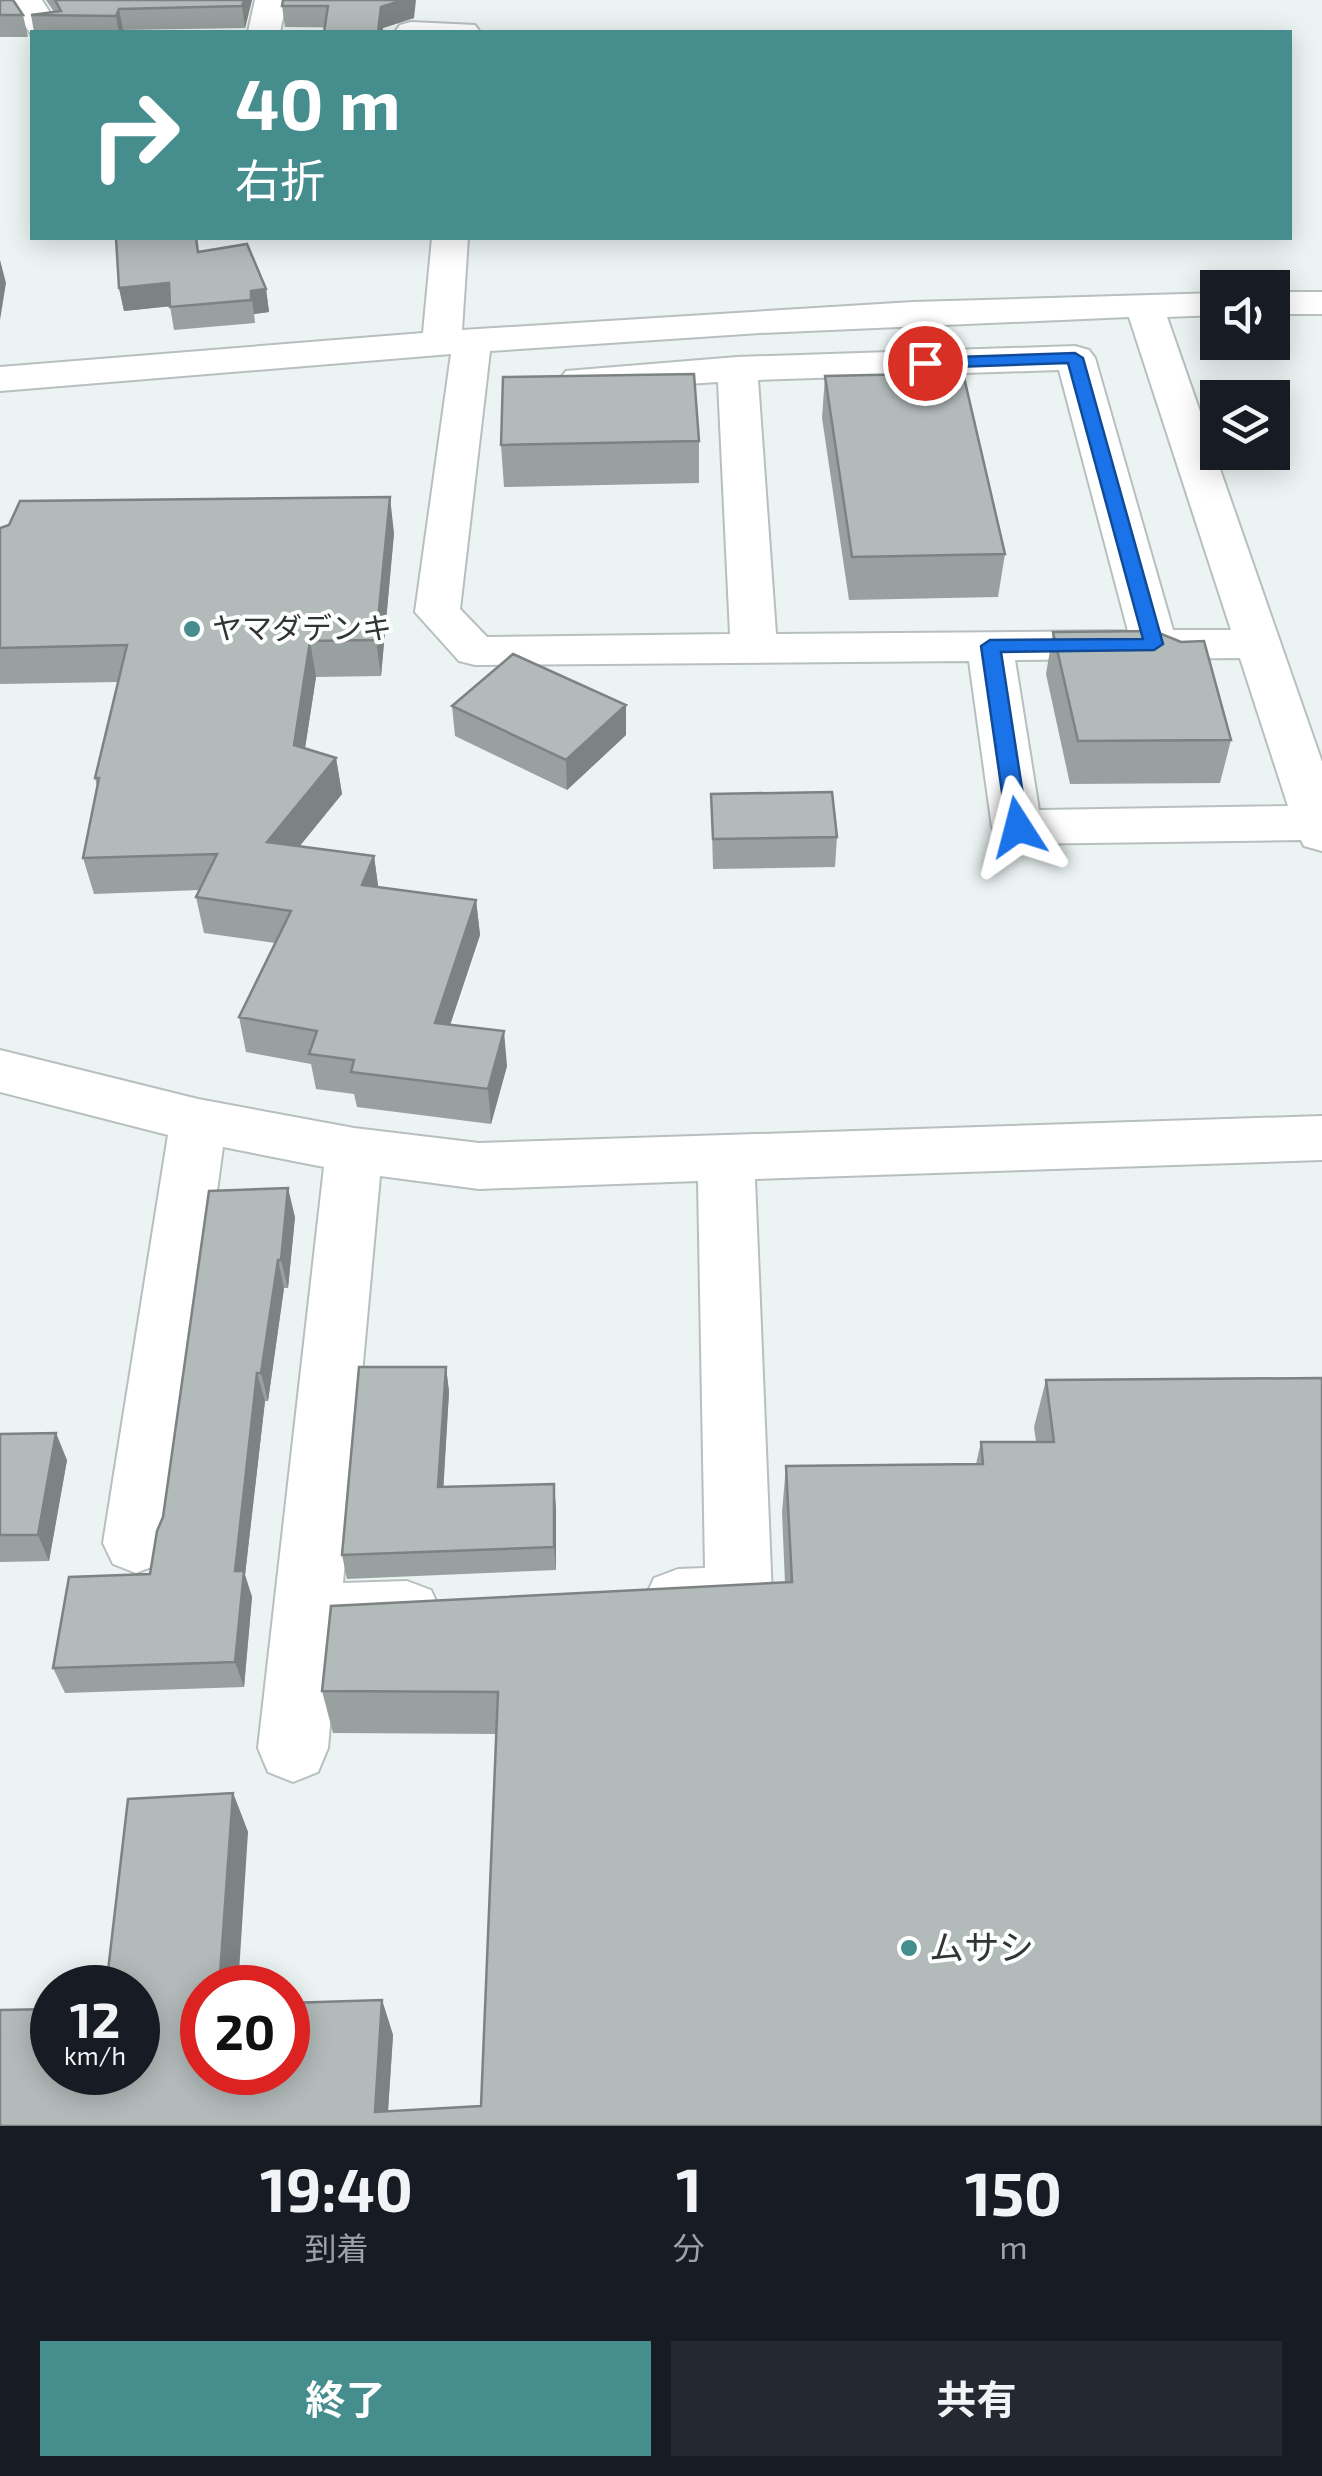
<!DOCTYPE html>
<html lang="ja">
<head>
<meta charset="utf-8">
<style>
	:root { --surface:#171b24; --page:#242831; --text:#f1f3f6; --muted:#9ea1a6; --accent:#468d8e }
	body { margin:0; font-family:"Exo 2","Noto Sans JP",sans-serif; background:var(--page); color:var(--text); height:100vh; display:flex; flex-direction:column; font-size:38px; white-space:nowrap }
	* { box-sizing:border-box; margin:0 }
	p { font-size:32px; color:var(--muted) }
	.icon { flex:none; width:55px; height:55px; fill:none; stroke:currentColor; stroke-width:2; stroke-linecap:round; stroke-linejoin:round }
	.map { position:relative; height:2126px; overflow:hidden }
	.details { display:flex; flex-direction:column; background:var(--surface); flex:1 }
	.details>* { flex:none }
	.banner { position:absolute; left:30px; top:30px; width:1262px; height:210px; border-radius:0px; box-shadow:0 5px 25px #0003; background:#468d8e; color:#fff; overflow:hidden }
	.tools { position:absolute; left:1200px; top:270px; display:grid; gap:20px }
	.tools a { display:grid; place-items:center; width:90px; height:90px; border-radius:0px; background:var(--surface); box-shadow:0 5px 25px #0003; font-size:50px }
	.speed { position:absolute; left:30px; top:1965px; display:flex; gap:20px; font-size:50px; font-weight:700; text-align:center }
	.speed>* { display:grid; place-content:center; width:130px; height:130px; border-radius:50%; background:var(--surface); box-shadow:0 5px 25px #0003; line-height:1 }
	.speed small { font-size:25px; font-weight:400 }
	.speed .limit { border:15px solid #d22; background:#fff; color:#111 }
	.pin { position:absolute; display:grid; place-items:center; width:85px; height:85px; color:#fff; margin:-42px; border:5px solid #fff; border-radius:50%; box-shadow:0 2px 10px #0007 }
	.me { position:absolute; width:110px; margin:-55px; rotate:351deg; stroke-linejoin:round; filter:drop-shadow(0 0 8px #0008) }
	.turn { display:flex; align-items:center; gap:35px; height:210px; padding:0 40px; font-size:45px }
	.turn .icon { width:130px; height:130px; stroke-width:2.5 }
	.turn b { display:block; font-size:70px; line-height:85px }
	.eta { display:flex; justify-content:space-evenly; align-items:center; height:170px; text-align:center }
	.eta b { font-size:60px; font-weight:700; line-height:70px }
	.primary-button { display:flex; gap:20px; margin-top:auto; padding:20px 40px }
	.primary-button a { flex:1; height:115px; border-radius:0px; background:var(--accent); color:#fff; font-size:40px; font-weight:700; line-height:115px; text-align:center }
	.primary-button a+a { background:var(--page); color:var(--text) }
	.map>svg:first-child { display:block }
</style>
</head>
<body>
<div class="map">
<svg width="1322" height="2126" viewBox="0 0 1322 2126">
	<rect width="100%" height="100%" fill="#ebf3f3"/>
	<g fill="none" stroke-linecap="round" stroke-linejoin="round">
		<!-- minor casing -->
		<g stroke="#b7bfbf" stroke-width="4">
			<path id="minor" d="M 8,0 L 42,0 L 62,32 L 32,32 L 32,36 Z
				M 255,0 L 287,0 L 280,32 L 248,32 Z
				M 411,22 L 475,25 L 480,32 L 395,32 L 400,25 Z
				M 432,238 L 468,238 L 462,330 L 913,302 L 1218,293 L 1218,315 L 1167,317 L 1322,762 L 1322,851 L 1304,846 L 1301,840 L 1017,844 L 999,839 L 992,827 L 969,661 L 475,665 L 459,661 L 415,612 L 451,354 L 0,391 L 0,367 L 423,333 ZM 1129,317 L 1231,630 L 1173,630 L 1095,358 L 1089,350 L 1075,346 L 737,357 L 566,371 L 560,379 L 566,387 L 580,391 L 718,382 L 730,634 L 487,637 L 460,609 L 490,351 L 760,333 ZM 1059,370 L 1128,631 L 776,634 L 758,380 ZM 1240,658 L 1288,806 L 1039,810 L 1015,660 Z
				M 1272,292 L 1322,292 L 1322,314 L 1272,314 Z
				M 0,1050 L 198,1099 L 354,1128 L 479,1143 L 1322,1116 L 1322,1160 L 755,1179 L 772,1597 L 763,1619 C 728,1632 689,1635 654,1622 L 644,1600 L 654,1578 L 678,1569 L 705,1568 L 698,1181 L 479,1189 L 380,1176 L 343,1583 L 407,1581 L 431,1590 L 441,1612 L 431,1634 L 407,1643 L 337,1646 L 328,1748 L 318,1772 L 293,1782 L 268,1772 L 258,1748 L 324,1167 L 223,1147 L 169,1543 L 159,1564 L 136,1573 L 113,1564 L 103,1543 L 168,1135 L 0,1092 Z"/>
		</g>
		<!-- minor -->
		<use href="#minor" fill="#fff" fill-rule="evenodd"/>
	</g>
	<!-- wall -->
	<path fill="#99a0a0" d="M 0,0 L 23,15 L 28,37 L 0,37 Z
		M 46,0 L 252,0 L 245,28 L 123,30 L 122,32 L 34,32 L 31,15 L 54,12 Z
		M 283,0 L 414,18 L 383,28 L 285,27 L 282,6 Z
		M 199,252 L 266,289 L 269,312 L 254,314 L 255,323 L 174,330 L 170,306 L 124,311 L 119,288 Z
		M 825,376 L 1005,554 L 998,597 L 849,600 L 822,418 Z
		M 699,441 L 699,483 L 504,487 L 501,445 Z
		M 0,528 L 394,533 L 381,676 L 316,677 L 305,748 L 336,758 L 342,794 L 299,846 L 374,856 L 378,887 L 476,900 L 480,935 L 450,1025 L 507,1066 L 491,1124 L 357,1107 L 354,1094 L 316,1089 L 311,1064 L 246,1052 L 239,1017 L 275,943 L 204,933 L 196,897 L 200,890 L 94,894 L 83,858 L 97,786 L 95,778 L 118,682 L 0,684 Z
		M 1053,632 L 1231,740 L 1220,783 L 1070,784 L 1046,674 Z
		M 626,705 L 626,735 L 567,790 L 455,736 L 452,706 Z
		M 711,794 L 837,837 L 835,867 L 713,869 Z
		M 295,1217 L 288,1288 L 284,1288 L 268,1401 L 265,1401 L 245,1575 L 252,1597 L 244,1687 L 65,1693 L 53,1668 L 150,1574 Z
		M 446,1367 L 449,1392 L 443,1487 L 556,1508 L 556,1570 L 347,1579 L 342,1555 Z
		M 1046,1380 L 1322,2126 L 0,2126 L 138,2072 L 233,1793 L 248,1832 L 202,2072 L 382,2000 L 393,2035 L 388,2111 L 481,2106 L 497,1734 L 333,1733 L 322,1691 L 785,1583 L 782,1512 L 786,1466 L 976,1464 L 981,1442 L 1036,1442 L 1034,1427 Z
		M 0,1434 L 67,1460 L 49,1561 L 0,1562 Z"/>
	<!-- shaded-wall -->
	<path fill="#7d8282" d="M 244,0 L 252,0 L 245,28 L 242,6 Z
		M 403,0 L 416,0 L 414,18 L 383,28 L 383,32 L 378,32 L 381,7 Z
		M 119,9 L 123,30 L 122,32 L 119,32 L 116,16 Z
		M 0,260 L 6,283 L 0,320 Z
		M 169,283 L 173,306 L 124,311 L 119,288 Z
		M 266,289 L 269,312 L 254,314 L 255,323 L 251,291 Z
		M 390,497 L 394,533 L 381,676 L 376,640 Z
		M 310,641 L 316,677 L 300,781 L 294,745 Z
		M 626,705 L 626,735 L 567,790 L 566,760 Z
		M 336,758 L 342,794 L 274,878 L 267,842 Z
		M 374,856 L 379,892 L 362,885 Z
		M 476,900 L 480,935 L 439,1058 L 435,1023 Z
		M 504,1031 L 507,1066 L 491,1124 L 488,1089 Z
		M 288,1188 L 295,1217 L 288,1288 L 281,1260 Z
		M 278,1260 L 284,1288 L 268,1401 L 261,1373 Z
		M 446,1367 L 449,1392 L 442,1512 L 438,1487 Z
		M 257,1373 L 265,1401 L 245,1575 L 252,1597 L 244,1687 L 235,1662 L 235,1571 Z
		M 56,1433 L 67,1460 L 49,1561 L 38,1535 Z
		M 554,1484 L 556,1508 L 556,1570 L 554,1547 Z
		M 233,1793 L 248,1832 L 238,1988 L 219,1988 Z
		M 382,2000 L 393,2035 L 387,2126 L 375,2112 Z"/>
	<!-- building -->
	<path fill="#b2baba" stroke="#7d8282" stroke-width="2.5" d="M 0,0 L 13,0 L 23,15 L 0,15 Z
		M 55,0 L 244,0 L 242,6 L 119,9 L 116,16 L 31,15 L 61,11 Z
		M 283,0 L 403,0 L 381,7 L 378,32 L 324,32 L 328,6 L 282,6 Z
		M 116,238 L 196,238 L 198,252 L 247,244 L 266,289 L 251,291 L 251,300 L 170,307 L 169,283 L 119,288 Z
		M 963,373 L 1005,554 L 852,557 L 825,376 Z
		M 694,374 L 699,441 L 501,445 L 503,377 Z
		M 390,497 L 376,640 L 310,641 L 294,745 L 336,758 L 267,842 L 374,856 L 362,885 L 476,900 L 435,1023 L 504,1031 L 488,1089 L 351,1072 L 354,1060 L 309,1054 L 317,1031 L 239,1017 L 291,911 L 196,897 L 217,854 L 83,858 L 99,778 L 95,778 L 127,645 L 0,648 L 0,528 L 9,525 L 20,501 Z
		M 1154,631 L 1181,642 L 1204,641 L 1231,740 L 1078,741 L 1053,632 Z
		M 513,654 L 626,705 L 566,760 L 452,706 Z
		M 832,792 L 837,837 L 713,839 L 711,794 Z
		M 288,1188 L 281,1260 L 278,1260 L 261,1373 L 257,1373 L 235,1571 L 244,1571 L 235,1662 L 53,1668 L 69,1577 L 150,1574 L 157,1531 L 163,1517 L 209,1191 Z
		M 359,1367 L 446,1367 L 438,1487 L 554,1484 L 554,1547 L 342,1555 Z
		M 1322,1378 L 1322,2126 L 0,2126 L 0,2010 L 52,2009 L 52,2072 L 138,2072 L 138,1988 L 106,1988 L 128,1799 L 233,1793 L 219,1988 L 202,1988 L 202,2072 L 288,2072 L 288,2003 L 382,2000 L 375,2112 L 481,2106 L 498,1692 L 322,1691 L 331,1606 L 792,1582 L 786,1466 L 983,1464 L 981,1442 L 1054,1442 L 1046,1380 Z
		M 56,1433 L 38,1535 L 0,1535 L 0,1434 Z"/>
	<!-- route -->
	<path fill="#1a73e8" stroke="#114b97" stroke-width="2.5" d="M 1075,353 L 1083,358 L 1163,644 L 1154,650 L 1001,652 L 1028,827 L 1018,834 L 1007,827 L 981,646 L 990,640 L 1143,639 L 1068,363 L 925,368 L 917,363 L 925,358 Z"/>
	<!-- markers -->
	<g fill="#468d8e" stroke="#fdffff" stroke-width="4">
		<circle cx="192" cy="629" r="10"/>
		<circle cx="909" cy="1948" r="10"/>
	</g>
	<g text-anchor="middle" stroke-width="8" stroke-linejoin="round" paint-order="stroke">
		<!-- poi labels -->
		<g font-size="30" fill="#323535" stroke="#fdffff" text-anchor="start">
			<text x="212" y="639">ヤマダデンキ</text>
		</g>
		<!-- near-poi labels -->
		<g font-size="35" fill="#323535" stroke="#fdffff" text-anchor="start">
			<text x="929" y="1960">ムサシ</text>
		</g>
	</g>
</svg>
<div class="tools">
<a><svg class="icon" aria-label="sound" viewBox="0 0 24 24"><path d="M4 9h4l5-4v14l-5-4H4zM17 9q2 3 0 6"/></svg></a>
<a><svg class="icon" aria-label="layers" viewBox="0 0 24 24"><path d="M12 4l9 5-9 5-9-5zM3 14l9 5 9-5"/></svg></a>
</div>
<div class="speed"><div>12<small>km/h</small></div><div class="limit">20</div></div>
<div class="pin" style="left:925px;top:363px;background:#d93025"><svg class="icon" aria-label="arrive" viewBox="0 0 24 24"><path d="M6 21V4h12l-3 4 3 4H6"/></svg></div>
<svg class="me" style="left:1018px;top:827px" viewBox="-20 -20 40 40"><path d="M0-17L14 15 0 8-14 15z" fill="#1a73e8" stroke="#fff" stroke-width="4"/></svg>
<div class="banner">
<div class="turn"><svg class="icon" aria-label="right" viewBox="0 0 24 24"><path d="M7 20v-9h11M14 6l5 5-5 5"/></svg><div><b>40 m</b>右折</div></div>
</div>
</div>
<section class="details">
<div class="eta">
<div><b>19:40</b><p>到着</p></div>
<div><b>1</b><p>分</p></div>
<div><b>150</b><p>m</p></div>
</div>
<div class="primary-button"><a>終了</a><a>共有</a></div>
</section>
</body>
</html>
